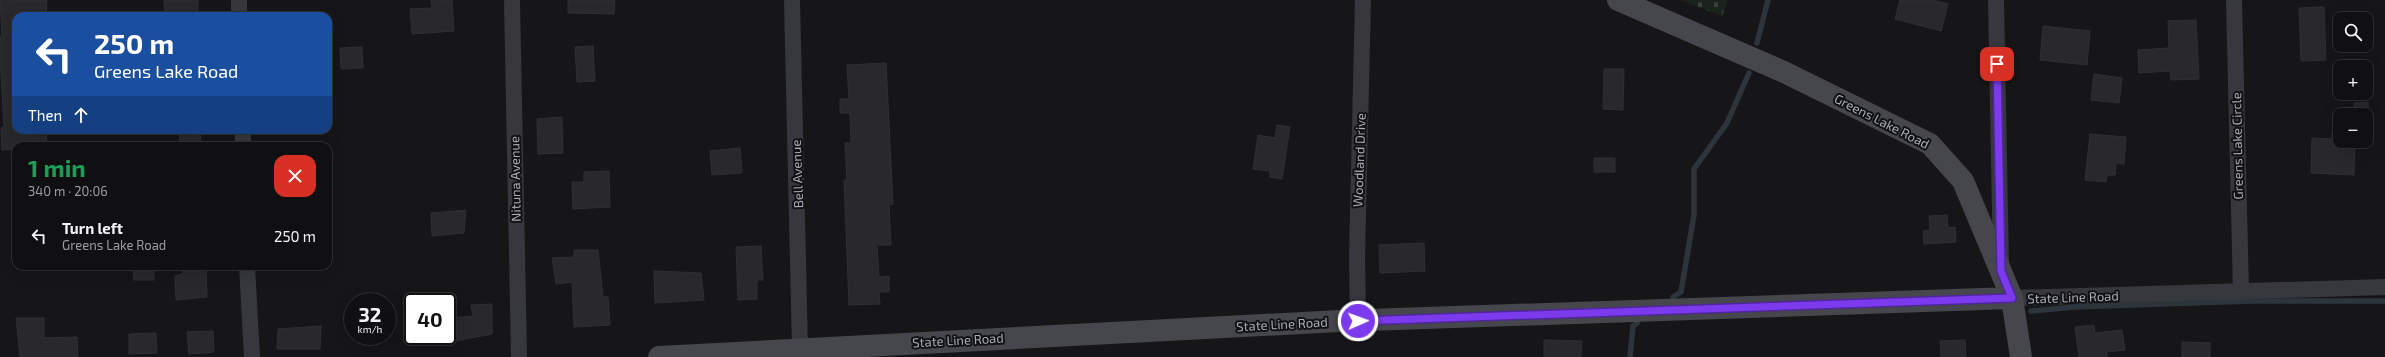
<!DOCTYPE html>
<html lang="en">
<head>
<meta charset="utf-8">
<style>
	:root { --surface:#101012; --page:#19191b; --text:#f1f3f6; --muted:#9c9d9f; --line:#303032 }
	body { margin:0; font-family:"Exo 2",sans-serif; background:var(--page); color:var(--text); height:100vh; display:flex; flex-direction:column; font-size:15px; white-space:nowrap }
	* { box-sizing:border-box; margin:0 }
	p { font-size:13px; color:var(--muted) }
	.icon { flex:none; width:22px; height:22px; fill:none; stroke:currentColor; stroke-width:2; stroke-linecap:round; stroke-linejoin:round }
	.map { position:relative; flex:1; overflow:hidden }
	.sheet { position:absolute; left:12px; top:142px; width:320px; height:128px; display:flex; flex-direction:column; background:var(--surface); border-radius:12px; box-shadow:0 4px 16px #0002,0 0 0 1px var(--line) }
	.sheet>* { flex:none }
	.hud { position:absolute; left:12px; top:12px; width:320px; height:122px; border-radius:12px; box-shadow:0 4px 16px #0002,0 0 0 1px var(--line); background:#1a4fa0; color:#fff; overflow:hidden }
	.buttons { position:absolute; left:2333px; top:12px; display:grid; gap:8px }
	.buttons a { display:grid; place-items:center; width:40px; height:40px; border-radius:8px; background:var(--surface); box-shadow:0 4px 16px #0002,0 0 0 1px var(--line); font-size:20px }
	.speed { position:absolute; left:344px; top:293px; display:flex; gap:8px; font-size:20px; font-weight:700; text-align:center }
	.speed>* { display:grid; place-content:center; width:52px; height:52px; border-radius:50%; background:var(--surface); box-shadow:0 4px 16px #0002,0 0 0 1px var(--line); line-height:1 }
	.speed small { font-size:10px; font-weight:400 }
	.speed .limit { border:2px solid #111; border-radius:6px; background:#fff; color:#111 }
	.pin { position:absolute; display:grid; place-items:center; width:34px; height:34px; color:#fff; margin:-17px; border-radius:8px; box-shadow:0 2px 6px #0006 }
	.me { position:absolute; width:44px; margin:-22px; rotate:88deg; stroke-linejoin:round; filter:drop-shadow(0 0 3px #0008) }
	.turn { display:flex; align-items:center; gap:14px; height:84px; padding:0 16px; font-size:18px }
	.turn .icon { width:52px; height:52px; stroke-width:2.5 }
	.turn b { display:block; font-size:28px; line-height:34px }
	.then { display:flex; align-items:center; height:38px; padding:0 16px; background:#0003; gap:8px; font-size:15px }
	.round { display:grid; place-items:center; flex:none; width:42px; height:42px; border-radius:12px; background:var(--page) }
	.overview { display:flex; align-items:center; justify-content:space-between; height:68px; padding:0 16px }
	h1 { font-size:24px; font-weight:700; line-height:30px; color:#1e9e55 }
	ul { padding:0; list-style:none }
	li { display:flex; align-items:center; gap:12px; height:52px; padding:0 16px }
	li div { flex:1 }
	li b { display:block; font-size:15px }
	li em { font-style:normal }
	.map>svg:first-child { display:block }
</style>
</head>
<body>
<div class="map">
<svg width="2385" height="357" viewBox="0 0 2385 357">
	<defs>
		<pattern id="cemetery-stones" width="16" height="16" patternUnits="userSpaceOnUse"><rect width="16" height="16" fill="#1c231d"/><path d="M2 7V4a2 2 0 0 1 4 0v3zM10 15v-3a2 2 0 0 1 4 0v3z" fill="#3a403c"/></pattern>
	</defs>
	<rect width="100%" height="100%" fill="#161618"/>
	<!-- cemetery -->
	<path fill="url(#cemetery-stones)" d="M 1680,0 L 1728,0 L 1722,16 Z"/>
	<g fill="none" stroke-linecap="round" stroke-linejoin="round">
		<!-- stream -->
		<path stroke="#2c353c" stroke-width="5.5" d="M 1757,43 L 1768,0
			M 1673,297 L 1681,292 L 1694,215 L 1694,169 L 1727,123 L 1749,73
			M 2031,311 L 2074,307 L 2250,301 L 2385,301
			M 1630,357 L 1633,326 L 1637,323"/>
	</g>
	<!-- building -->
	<path fill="#29292c" stroke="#303034" d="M 0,0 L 47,0 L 46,16 L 16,16 L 16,130 L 46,130 L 47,146 L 16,146 L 16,149 L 2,150 L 1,128 L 4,127 L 0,56 L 0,36 L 2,36 Z
		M 164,0 L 198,0 L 198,16 L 165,16 Z
		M 431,0 L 452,0 L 454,31 L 412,34 L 410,9 L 432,8 Z
		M 568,0 L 615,0 L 614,14 L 568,13 Z
		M 1900,0 L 1933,0 L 1948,4 L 1941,31 L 1895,19 Z
		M 2324,7 L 2326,60 L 2301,61 L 2299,8 Z
		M 2196,20 L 2199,79 L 2171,80 L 2170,71 L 2139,73 L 2138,50 L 2169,48 L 2168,21 Z
		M 2043,26 L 2090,31 L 2087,65 L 2040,60 Z
		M 593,46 L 595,81 L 577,82 L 575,47 Z
		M 362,47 L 363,68 L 341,69 L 340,48 Z
		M 886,63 L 893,204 L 889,205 L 891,245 L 877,245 L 879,277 L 889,276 L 889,292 L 879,292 L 880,304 L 849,305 L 844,180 L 847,180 L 845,143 L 851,143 L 850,113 L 840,113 L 840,99 L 849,99 L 847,65 Z
		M 1604,69 L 1624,69 L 1623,110 L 1603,109 Z
		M 2094,74 L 2122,78 L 2119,103 L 2091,100 Z
		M 2368,102 L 2369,133 L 2366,133 L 2366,115 L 2354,115 L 2354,103 Z
		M 562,117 L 563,153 L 538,154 L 537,119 Z
		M 1277,125 L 1290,127 L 1282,179 L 1270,177 L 1270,171 L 1253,169 L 1258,135 L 1275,138 Z
		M 179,130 L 200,130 L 201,146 L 180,146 Z
		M 2090,134 L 2126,137 L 2124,164 L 2116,163 L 2115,175 L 2107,175 L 2106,182 L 2085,180 Z
		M 2332,134 L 2340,135 L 2340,141 L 2355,141 L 2354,175 L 2311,173 L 2312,138 L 2332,139 Z
		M 740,148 L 742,173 L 712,175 L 710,151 Z
		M 1594,158 L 1615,158 L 1615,172 L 1594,172 Z
		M 609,171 L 610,207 L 573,209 L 572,182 L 584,182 L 584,172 Z
		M 466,210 L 464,233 L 432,236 L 431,213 Z
		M 1947,215 L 1948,228 L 1955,227 L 1956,242 L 1924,244 L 1923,231 L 1930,230 L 1929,216 Z
		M 1424,243 L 1425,271 L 1380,273 L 1379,245 Z
		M 761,246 L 763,280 L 757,280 L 757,299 L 738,300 L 736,247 Z
		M 574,250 L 598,250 L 603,297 L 608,297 L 610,325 L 574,327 L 572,282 L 556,284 L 552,258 L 574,257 Z
		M 133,266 L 154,266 L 154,280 L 134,280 Z
		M 183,266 L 206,266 L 207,297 L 176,300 L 175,276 L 183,274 Z
		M 654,271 L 701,273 L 704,300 L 655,303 Z
		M 492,304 L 492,334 L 455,341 L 453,318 L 473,316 L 471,305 Z
		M 16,318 L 44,318 L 44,338 L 77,337 L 78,357 L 20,357 Z
		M 2094,325 L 2095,333 L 2122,330 L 2125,350 L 2107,352 L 2107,357 L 2079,357 L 2075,327 Z
		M 321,326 L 320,349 L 277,349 L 278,329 Z
		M 213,331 L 214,352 L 189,354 L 187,332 Z
		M 156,333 L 157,353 L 129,354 L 129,334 Z
		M 1544,340 L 1582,341 L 1581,357 L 1544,357 Z
		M 1965,340 L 1966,357 L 1941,357 L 1940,341 Z
		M 2182,342 L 2210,343 L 2210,357 L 2182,357 Z"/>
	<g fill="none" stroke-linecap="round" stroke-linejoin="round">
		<!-- street -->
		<path stroke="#37383d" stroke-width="16" d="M 239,0 L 239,16
			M 512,0 L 519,357
			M 792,0 L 800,349
			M 1996,0 L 2001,265
			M 2234,0 L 2241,292
			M 243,130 L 243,146
			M 247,266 L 252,357
			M 2012,298 L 2385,287
			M 1358,321 L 1357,256 L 1363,0"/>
		<!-- secondary -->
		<path stroke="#45474d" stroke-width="22" d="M 1618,0 L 1784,72 L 1930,144 L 1963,181 L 2012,298 L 2021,357
			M 659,357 L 1339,321 L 2012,298"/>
	</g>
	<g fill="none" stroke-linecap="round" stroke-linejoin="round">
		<!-- route casing -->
		<g stroke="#51269a" stroke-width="10">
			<path id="route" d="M 1358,321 L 2012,298 L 2001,271 L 1997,64"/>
		</g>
		<!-- route -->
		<use href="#route" stroke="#7c3aed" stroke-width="7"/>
	</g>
	<g text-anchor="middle" stroke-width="4" stroke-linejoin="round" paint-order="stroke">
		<!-- street labels -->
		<g font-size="13" fill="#a8adb8" stroke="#111113">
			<text transform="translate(1882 121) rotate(27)" y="5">Greens Lake Road</text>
			<text transform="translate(2237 146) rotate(-91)" y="5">Greens Lake Circle</text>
			<text transform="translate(1359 160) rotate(-88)" y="5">Woodland Drive</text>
			<text transform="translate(797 174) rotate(-92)" y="5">Bell Avenue</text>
			<text transform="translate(515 179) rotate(-91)" y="5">Nituna Avenue</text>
			<text transform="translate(2073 297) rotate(-2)" y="5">State Line Road</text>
			<text transform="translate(1282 324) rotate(-3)" y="5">State Line Road</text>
			<text transform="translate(958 340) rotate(-3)" y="5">State Line Road</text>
		</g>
	</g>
</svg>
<div class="buttons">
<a><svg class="icon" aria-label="search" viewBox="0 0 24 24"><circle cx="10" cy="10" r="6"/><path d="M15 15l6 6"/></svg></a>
<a>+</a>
<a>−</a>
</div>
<div class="speed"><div>32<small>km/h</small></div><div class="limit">40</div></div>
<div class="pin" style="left:1997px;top:64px;background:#d93025"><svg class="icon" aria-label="arrive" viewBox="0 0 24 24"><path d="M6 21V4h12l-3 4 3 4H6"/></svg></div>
<svg class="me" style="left:1358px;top:321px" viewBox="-20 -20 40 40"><circle r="17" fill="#7c3aed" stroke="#fff" stroke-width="3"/><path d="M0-11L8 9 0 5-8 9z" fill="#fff"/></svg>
<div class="hud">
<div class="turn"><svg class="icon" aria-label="left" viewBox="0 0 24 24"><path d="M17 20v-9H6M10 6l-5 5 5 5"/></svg><div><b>250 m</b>Greens Lake Road</div></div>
<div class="then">Then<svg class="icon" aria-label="ahead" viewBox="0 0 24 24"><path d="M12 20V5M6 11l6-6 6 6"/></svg></div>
</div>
<section class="sheet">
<div class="overview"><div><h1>1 min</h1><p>340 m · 20:06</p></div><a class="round" style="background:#d93025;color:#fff"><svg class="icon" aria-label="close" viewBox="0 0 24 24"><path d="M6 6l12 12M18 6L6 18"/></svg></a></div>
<ul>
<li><svg class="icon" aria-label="left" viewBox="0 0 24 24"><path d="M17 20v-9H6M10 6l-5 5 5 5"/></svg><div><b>Turn left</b><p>Greens Lake Road</p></div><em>250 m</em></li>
</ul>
</section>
</div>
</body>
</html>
